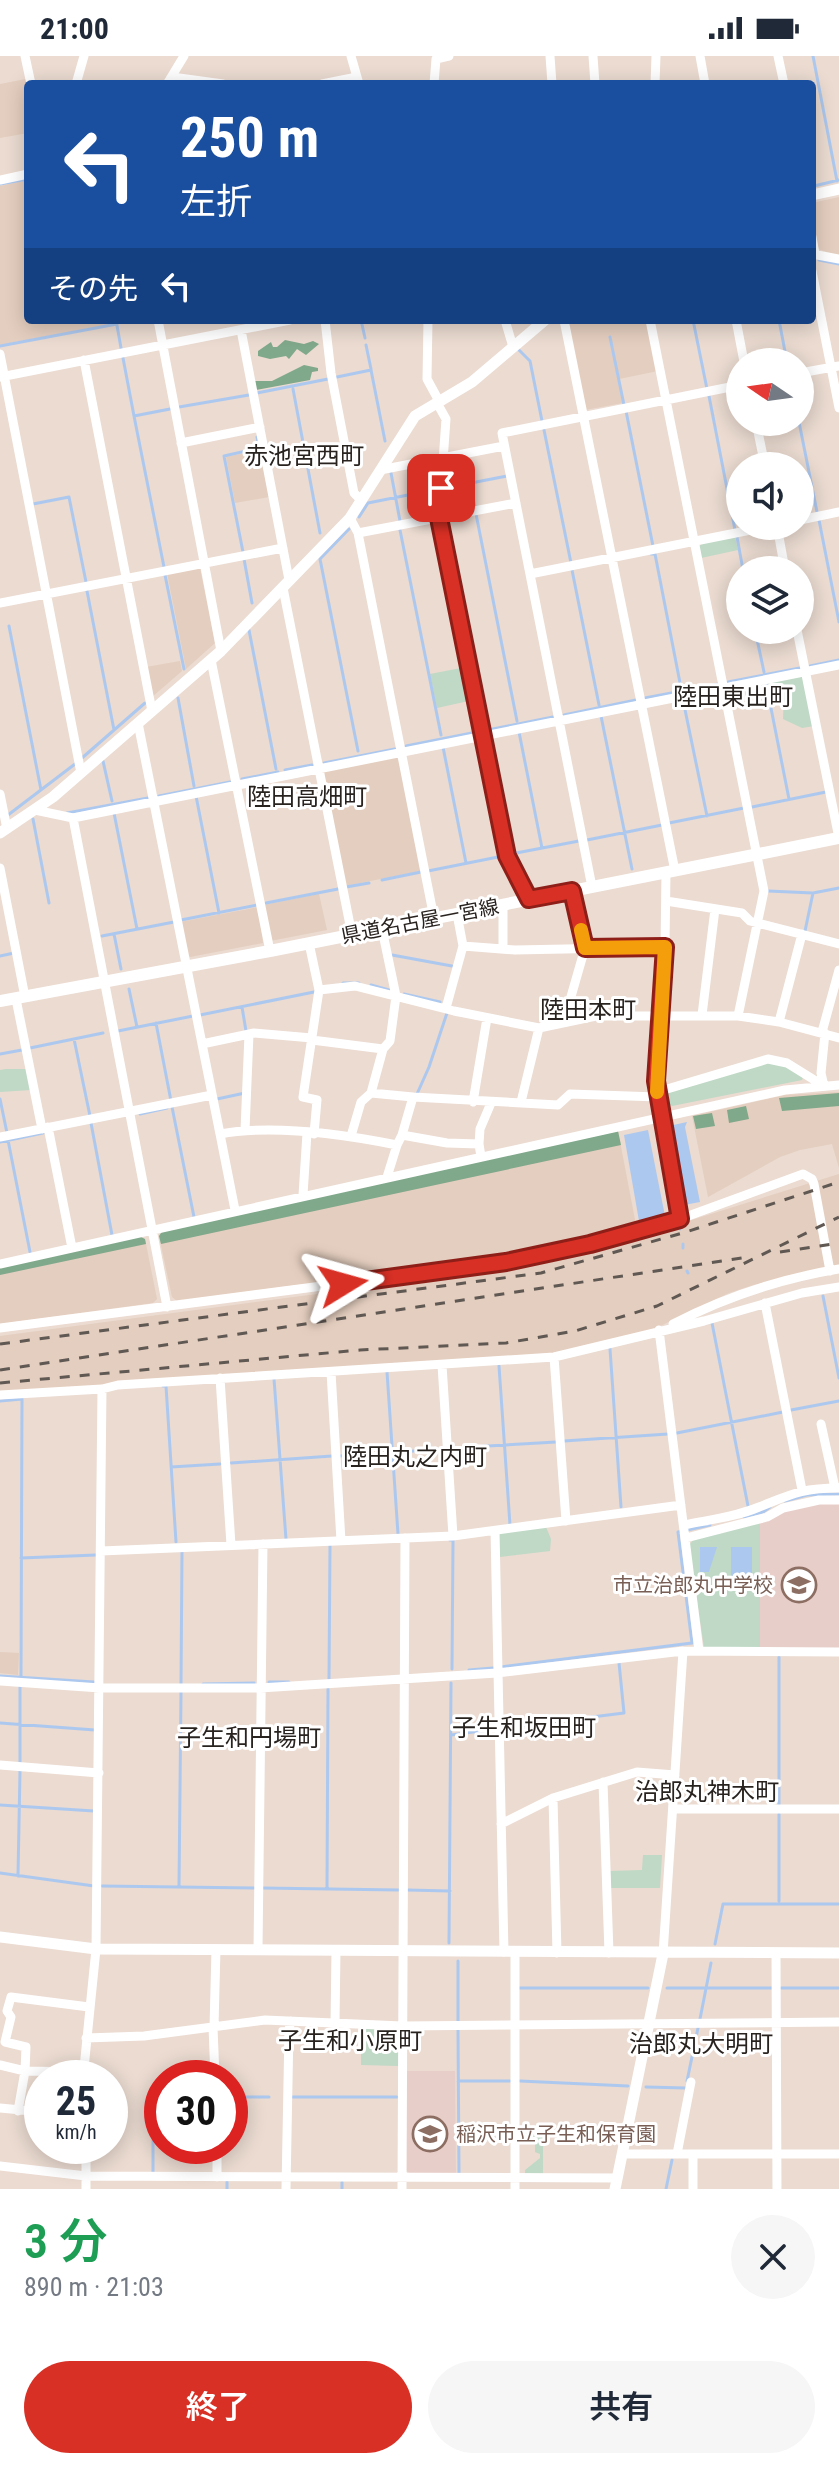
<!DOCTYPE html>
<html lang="ja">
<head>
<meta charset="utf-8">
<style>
	:root { --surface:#fff; --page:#f6f6f7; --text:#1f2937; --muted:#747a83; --accent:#d93025 }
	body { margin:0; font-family:"Roboto Condensed","Noto Sans JP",sans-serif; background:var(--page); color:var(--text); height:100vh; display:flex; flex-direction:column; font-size:30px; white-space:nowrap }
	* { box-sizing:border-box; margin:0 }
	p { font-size:26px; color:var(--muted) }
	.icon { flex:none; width:44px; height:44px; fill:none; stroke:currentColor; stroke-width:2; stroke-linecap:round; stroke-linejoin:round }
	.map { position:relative; height:2133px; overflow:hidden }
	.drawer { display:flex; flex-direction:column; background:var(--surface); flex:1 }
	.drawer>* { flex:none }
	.hud { position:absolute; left:24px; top:24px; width:792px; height:244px; border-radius:8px; box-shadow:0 4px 20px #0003; background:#1a4fa0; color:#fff; overflow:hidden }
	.needle { width:52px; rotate:283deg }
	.tools { position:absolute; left:726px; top:292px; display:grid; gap:16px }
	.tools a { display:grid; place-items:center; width:88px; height:88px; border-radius:50%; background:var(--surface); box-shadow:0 4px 20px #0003; font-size:40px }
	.speed { position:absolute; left:24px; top:2004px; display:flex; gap:16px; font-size:40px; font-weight:700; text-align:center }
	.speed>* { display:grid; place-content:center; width:104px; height:104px; border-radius:50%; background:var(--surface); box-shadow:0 4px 20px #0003; line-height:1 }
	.speed small { font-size:20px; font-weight:400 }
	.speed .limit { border:12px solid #d22; background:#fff; color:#111 }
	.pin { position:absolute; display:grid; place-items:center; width:68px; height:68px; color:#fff; margin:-34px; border-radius:16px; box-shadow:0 4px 12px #0006 }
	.me { position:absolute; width:88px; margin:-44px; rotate:82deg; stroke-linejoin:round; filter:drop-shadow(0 0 6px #0008) }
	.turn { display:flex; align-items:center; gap:28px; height:168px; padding:0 24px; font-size:36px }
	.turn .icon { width:104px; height:104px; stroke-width:2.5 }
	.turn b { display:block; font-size:56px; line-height:68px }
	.then { display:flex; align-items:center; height:76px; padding:0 24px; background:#0003; gap:16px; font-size:30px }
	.round { display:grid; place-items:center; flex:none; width:84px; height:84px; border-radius:42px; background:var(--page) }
	.overview { display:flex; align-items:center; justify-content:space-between; height:136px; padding:0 24px }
	h1 { font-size:48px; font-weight:600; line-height:60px; color:#1e9e55 }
	.primary-button { display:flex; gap:16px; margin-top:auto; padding:16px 24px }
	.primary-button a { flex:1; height:92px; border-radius:48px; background:var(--accent); color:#fff; font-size:32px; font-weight:600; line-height:92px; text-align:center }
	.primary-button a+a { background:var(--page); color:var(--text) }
	.status { display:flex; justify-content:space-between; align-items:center; height:56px; padding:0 40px; background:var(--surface); direction:ltr }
	.status svg { height:22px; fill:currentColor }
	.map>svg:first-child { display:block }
</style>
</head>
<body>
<div class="status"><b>21:00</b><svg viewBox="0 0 49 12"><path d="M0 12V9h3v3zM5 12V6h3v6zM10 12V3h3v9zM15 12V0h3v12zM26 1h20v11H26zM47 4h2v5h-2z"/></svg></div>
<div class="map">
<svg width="839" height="2133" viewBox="0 0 839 2133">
	<rect width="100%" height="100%" fill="#ebdbd1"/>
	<!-- built -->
	<path fill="#e4cebf" d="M 26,23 L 28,77 L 0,82 L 0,28 Z
		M 28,124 L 28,264 L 115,264 L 116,267 L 0,289 L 0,130 Z
		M 839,141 L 839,200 L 818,193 L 812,147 Z
		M 567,264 L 647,264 L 658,315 L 619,323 L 623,347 L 585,354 Z
		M 260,394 L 269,441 L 235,447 L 226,401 Z
		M 200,512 L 215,587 L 186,613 L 167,517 Z
		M 180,605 L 182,615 L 152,641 L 146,611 Z
		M 393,700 L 399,703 L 421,815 L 345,830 L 323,718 L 326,714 Z
		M 319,838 L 327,874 L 270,885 L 263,849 Z
		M 258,851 L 263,887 L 190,901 L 187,899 L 180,866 Z
		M 839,1036 L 839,1112 L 832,1088 L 800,1094 L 780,1101 L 708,1141 L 692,1060 L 785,1039 Z
		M 618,1075 L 636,1169 L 591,1183 L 507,1201 L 177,1245 L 172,1241 L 159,1180 Z
		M 839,1118 L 839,1210 L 753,1229 L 729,1237 L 656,1272 L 603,1287 L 556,1297 L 0,1337 L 0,1280 L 506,1213 L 592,1195 Z
		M 145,1183 L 157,1243 L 153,1247 L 0,1268 L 0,1210 Z
		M 0,1596 L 19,1597 L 18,1619 L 0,1617 Z"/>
	<!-- education -->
	<path fill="#e8cec9" d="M 819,1448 L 839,1448 L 839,1593 L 760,1593 L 760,1466 L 787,1455 Z
		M 407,2015 L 455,2015 L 456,2118 L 410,2118 L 405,2113 Z"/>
	<!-- green -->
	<path fill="#bfd9c6" d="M 735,480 L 738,494 L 701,502 L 699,491 L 702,487 Z
		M 466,611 L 473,644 L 437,652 L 430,618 Z
		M 803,620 L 814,670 L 802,672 L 783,663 L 784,636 L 770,639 L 767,625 Z
		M 767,1007 L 784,1010 L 803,1021 L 802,1024 L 672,1050 L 666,1047 L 664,1038 Z
		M 6,1013 L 26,1013 L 31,1034 L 0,1036 L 0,1014 Z
		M 760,1466 L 760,1593 L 704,1592 L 689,1489 L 695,1482 Z
		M 546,1471 L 551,1483 L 550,1495 L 500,1501 L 499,1477 Z
		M 643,1799 L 662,1799 L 660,1832 L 611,1832 L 610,1815 L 642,1814 Z
		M 361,1972 L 393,1972 L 399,1978 L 399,2010 L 361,2009 Z
		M 517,2078 L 543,2078 L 543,2118 L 525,2119 L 525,2114 L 540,2102 L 540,2098 L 535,2096 L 535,2084 L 520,2084 Z"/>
	<!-- forest -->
	<path fill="#80a88b" d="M 285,284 L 304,288 L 313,285 L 319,288 L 306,299 L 297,293 L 289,303 L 286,300 L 270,303 L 258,300 L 258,295 L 271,286 L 273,291 L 277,291 Z
		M 304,309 L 318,312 L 318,315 L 312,316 L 310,324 L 256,334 L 255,325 L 272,325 Z
		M 839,1037 L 839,1050 L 782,1055 L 779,1042 Z
		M 746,1050 L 749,1063 L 729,1067 L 727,1054 Z
		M 712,1057 L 715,1070 L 696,1073 L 693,1060 Z
		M 618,1075 L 621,1089 L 161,1188 L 159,1180 L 163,1174 Z
		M 139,1180 L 145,1183 L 146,1188 L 0,1219 L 0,1210 Z"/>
	<!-- water -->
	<path fill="#adc8ee" d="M 687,1066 L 685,1071 L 700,1146 L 684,1149 L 669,1070 Z
		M 648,1074 L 665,1160 L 639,1165 L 624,1079 Z
		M 700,1491 L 717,1491 L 709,1516 L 700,1516 Z
		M 731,1491 L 752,1491 L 752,1525 L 731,1525 Z"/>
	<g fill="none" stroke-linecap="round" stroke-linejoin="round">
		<!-- stream -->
		<path stroke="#adc8ee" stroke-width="3" d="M 813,0 L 837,125
			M 0,128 L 28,123
			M 814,130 L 839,124
			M 819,204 L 839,208
			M 116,264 L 121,292
			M 361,264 L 365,282
			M 693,264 L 707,333
			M 779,264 L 787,306
			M 610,281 L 624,349
			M 366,289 L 371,313
			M 0,290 L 117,268
			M 519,294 L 530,305 L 542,365
			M 123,302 L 134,360 L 170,353
			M 337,321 L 371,314 L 385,385
			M 293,333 L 320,477
			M 257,337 L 328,323
			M 709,340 L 735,474
			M 179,351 L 249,339
			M 626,355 L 653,490
			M 134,360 L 164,511
			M 799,366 L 817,456
			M 544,374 L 571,507
			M 391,417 L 400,465
			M 471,427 L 507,420
			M 446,432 L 470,427 L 475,451
			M 33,448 L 69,441 L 86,526
			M 476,458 L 517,665
			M 359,461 L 368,447 L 438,433
			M 819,464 L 839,566
			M 349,473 L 320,503 L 358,695
			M 400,474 L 441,679
			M 737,481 L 743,514
			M 243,496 L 224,400 L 259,392 L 257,381
			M 651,498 L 655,498 L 681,632
			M 244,503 L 252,547
			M 572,514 L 599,649
			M 165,519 L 184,613
			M 87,535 L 114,674
			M 9,570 L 41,734
			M 249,574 L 276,713
			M 755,574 L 764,616
			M 810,610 L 839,604
			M 728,626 L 800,612
			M 766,627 L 789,743
			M 178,642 L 194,730
			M 645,642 L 719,628
			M 683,644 L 707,760
			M 564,659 L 636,644
			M 601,660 L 632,813
			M 488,674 L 553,661
			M 519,676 L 542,792
			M 406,690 L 477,676
			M 443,691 L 466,807
			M 82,702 L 145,647
			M 103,705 L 112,745
			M 324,707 L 395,693
			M 285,714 L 312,709
			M 242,723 L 278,716
			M 159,740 L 230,726
			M 196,740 L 219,857
			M 752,751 L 826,736
			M 67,757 L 148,742
			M 114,757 L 137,873
			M 8,759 L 75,708
			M 33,763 L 49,847
			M 669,767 L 744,752
			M 587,784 L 662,769
			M 511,798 L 579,785
			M 428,815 L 503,800
			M 382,824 L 421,816
			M 346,831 L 369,827
			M 768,835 L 813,837 L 839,832
			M 266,847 L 338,833
			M 181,864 L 257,849
			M 805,875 L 813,837
			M 114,878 L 121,913
			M 102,880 L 174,866
			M 392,899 L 452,910
			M 0,900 L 14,897
			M 343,927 L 359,927
			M 371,929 L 389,934
			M 129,933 L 137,971
			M 404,938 L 440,946
			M 242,951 L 246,975
			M 200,959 L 314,936
			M 156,967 L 171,1045
			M 118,975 L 193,960
			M 74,983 L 90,1060
			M 30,992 L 103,977
			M 0,998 L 22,994
			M 417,1038 L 429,1011 L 447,957
			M 0,1043 L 7,1077
			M 217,1043 L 245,1037
			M 172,1051 L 194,1161
			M 140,1058 L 167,1052
			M 91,1067 L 112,1179
			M 8,1084 L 30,1196
			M 0,1086 L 43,1077
			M 679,1169 L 680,1173
			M 683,1188 L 683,1192
			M 687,1215 L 688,1217
			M 823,1240 L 839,1322
			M 712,1267 L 748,1450
			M 610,1293 L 621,1451
			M 499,1310 L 510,1469
			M 387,1316 L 398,1478
			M 274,1323 L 286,1483
			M 163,1330 L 166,1330 L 176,1486
			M 0,1345 L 22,1343 L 21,1621
			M 791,1354 L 839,1345
			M 677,1377 L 783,1356
			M 564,1385 L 668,1378
			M 452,1392 L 556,1386
			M 340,1400 L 443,1393
			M 231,1407 L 332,1400
			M 171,1411 L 220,1408
			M 785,1445 L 807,1439 L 839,1438
			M 744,1461 L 763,1456 L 770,1451
			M 450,1484 L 453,1484 L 452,1613
			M 21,1502 L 96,1499
			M 779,1601 L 779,1749
			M 501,1611 L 692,1587 L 678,1476 L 710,1469
			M 469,1614 L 493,1612
			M 0,1620 L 94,1626
			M 329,1624 L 330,1489
			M 269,1626 L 289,1626
			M 181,1628 L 182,1496
			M 203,1628 L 254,1627
			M 0,1667 L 95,1674
			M 504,1672 L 624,1657 L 619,1607
			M 451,1679 L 495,1673
			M 20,1706 L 20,1630
			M 0,1749 L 94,1755
			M 0,1817 L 94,1830
			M 18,1820 L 20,1715
			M 102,1830 L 254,1832
			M 179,1831 L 181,1636
			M 262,1832 L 399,1834
			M 327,1833 L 328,1633
			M 407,1834 L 450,1835
			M 779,1845 L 779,1758
			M 449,1887 L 451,1627
			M 715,1888 L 723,1848 L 839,1848
			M 458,1905 L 458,1965
			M 519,1932 L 648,1932
			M 667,1932 L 772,1932
			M 781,1932 L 839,1932
			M 700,1963 L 711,1907
			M 458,1974 L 459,2118
			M 458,2025 L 510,2025
			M 520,2025 L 628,2030
			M 687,2025 L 698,1972
			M 646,2031 L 686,2032
			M 230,2041 L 269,2041
			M 292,2041 L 397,2041
			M 153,2117 L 153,2067 L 162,2067
			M 342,2126 L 342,2133
			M 227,2133 L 227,2126
			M 666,2133 L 672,2104"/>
		<!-- minor -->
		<path stroke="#fff" stroke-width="9" d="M 25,0 L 31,28
			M 351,0 L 359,28
			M 550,0 L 552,28
			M 593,0 L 595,28
			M 700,0 L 705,28
			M 778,0 L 784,28
			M 172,21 L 223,28
			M 76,28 L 84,0
			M 167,28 L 184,0
			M 322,28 L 357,21
			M 434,28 L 436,3 L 449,0
			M 655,28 L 656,0
			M 0,124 L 28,118
			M 812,181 L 815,198
			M 812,198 L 839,203
			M 812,215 L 839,352
			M 158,264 L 221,595
			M 325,264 L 331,317 L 354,437 L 361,444
			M 428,264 L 427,323 L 439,345
			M 505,264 L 513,291
			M 564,264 L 675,815
			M 650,264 L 764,835 L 738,960
			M 736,264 L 744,306
			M 241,274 L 289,524
			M 0,298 L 81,717
			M 84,304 L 152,655
			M 800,317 L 839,310
			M 0,321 L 290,264
			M 437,347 L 446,363 L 439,462 L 507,800 L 529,843
			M 756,366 L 765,410
			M 181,387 L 260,371
			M 380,414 L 504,390
			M 350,462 L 358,477 L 516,447
			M 800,464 L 839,456
			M 777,470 L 785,514
			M 358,477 L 434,862
			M 530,518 L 771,470
			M 283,532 L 352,879
			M 0,547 L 283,492
			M 797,574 L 839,782
			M 211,604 L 270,895
			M 138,667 L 220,1078 C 274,1068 342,1078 397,1089 L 402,1079 L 413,1041 L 558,1049 L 570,1038 L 658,1041
			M 0,738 L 7,773
			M 35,754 L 73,762 L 839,609
			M 73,762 L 167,1251
			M 0,812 L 25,941
			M 666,816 L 665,891 L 656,1025 L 680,1163 L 803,1118 L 812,1123 L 814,1128 L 830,1215
			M 592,831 L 502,377 L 740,329
			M 666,845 L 742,857 L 750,865 L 839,888
			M 503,849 L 503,892
			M 309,887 L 319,934 L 303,1041 L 317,1044 L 314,1078
			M 463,890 L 515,894 L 665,891
			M 319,934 L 355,930 L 454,955 L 539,972 L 596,960 L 738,960 L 779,966 L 839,982
			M 16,943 L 42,1073
			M 446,952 L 463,890 L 457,858
			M 702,959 L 715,853
			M 568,965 L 568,951 L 585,892 L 572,835
			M 779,966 L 802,878
			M 822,976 L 839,914
			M 312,984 L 383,993
			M 202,988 L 254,977 L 312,982
			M 824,1030 L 821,1017 L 825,977
			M 657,1036 L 768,1003 L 787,1007 L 824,1030
			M 371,1037 L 413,1041
			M 473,1046 L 487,962
			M 521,1046 L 539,972
			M 48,1071 L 72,1192
			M 245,1074 L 249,978
			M 220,1078 L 235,1154
			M 402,1079 L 447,1087 L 479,1088 L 481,1101
			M 351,1080 L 361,1046 L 371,1037 L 383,993 L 390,985 L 396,940 L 382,873
			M 0,1081 L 212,1039
			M 479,1088 L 480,1073 L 491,1047
			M 387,1121 L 397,1089
			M 303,1139 L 307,1077
			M 0,1208 L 785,1034 L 839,1029
			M 765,1247 L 802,1434
			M 673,1268 C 727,1240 779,1223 839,1213
			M 0,1272 L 506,1206 L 590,1188 L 680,1163
			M 659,1274 L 699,1595
			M 554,1301 L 566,1465
			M 442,1309 L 453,1480
			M 331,1316 L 341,1485
			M 220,1322 L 231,1489
			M 0,1339 L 102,1333 L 118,1329 L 554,1301 L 704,1265 L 802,1237 L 839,1231
			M 821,1368 L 835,1432
			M 684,1469 C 708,1464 736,1461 759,1451 C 792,1438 802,1432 839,1432
			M 495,1475 L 504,1896
			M 686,1482 L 767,1461 L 783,1452 L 819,1444 L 839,1444
			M 101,1495 L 453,1480 L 681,1449
			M 0,1625 L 100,1632 L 260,1632 L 497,1617 L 683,1595 L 839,1596
			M 0,1709 L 99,1717
			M 603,1726 L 609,1897
			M 553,1742 L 557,1897
			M 673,1753 L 839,1753
			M 501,1768 L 553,1742 L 637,1716 L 675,1719
			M 258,1893 L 263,1488
			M 776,1897 L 777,2133
			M 663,1898 L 683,1595
			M 335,1967 L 336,1894
			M 213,1971 L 215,2022
			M 214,1971 L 216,1893
			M 86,1982 L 144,1980 L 265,1964 L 402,1970 L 839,1966
			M 0,2009 L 25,2015 L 83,2016
			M 83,2022 L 96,1893 L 102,1333
			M 0,2052 L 42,2056
			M 18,2055 L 25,2015 L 26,1991 L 5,1986 L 11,1961 L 7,1955 L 11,1941 L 89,1951
			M 86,2090 L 86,2133
			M 217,2090 L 217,2121
			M 622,2098 L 839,2098
			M 677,2098 L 691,2026
			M 693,2098 L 693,2133
			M 0,2110 L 86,2120 L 617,2122
			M 286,2133 L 289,1973 L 291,1965
			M 402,2133 L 405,1482
			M 515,2133 L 515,1896"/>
		<!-- tertiary -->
		<path stroke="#fff" stroke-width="11" d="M 812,139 L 839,133
			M 0,777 L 53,741 L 221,595 L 350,462 L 415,360 L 472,326 L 545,264
			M 0,1881 L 96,1893 L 839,1897
			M 615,2133 L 663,1898"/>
		<!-- secondary -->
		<path stroke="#fff" stroke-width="12" d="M 0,945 L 270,895 L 839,782"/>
		<!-- rail -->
		<path stroke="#605853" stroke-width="3" stroke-dasharray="10 10" stroke-linecap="butt" d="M 780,1196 L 839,1187
			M 0,1288 L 541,1217 L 686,1176 L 839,1126
			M 0,1314 L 748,1201
			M 0,1327 L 360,1294 L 506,1287 L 575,1275 L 657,1250 L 839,1161"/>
	</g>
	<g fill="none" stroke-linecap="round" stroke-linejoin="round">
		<!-- route casing -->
		<g stroke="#8d1f18" stroke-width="20">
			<path id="route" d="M 343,1228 L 506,1206 L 590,1188 L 680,1163 L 656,1025 L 665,891 L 585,892 L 572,835 L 529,843 L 507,800 L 439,462 L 441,432"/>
		</g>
		<!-- route -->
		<use href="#route" stroke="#d93025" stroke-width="14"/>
		<!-- slow -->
		<path stroke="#f59e0b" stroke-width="14" d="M 581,874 L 585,892 L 665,891 L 657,1036"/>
	</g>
	<!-- icons -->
	<defs>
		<g id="school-ring" transform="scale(1.8)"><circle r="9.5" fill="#fff" stroke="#8d6e63" stroke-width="1.5"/><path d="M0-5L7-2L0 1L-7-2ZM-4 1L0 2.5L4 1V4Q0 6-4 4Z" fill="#8d6e63"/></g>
	</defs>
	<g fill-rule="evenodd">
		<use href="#school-ring" x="799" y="1529"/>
		<use href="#school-ring" x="430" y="2078"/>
	</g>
	<g text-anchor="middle" stroke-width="6" stroke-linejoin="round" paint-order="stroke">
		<!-- street labels -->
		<g font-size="20" fill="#292320" stroke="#fff">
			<text transform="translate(420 865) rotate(-11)" y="7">県道名古屋一宮線</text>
		</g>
		<!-- education labels -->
		<g font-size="20" fill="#785e54" stroke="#fff" text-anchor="end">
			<text x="773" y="1536">市立治郎丸中学校</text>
			<text x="456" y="2085" text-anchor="start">稲沢市立子生和保育園</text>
		</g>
		<!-- quarter labels -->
		<g font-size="24" fill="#292320" stroke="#fff">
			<text x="304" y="408">赤池宮西町</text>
			<text x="733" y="649">陸田東出町</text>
			<text x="307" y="749">陸田高畑町</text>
			<text x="588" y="962">陸田本町</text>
			<text x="415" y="1409">陸田丸之内町</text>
			<text x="524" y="1680">子生和坂田町</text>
			<text x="249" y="1690">子生和円場町</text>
			<text x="707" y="1744">治郎丸神木町</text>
			<text x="350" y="1993">子生和小原町</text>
			<text x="701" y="1996">治郎丸大明町</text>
		</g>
	</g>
</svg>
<div class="tools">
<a><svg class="needle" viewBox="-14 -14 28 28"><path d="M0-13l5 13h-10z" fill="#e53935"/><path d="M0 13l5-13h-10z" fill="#747a83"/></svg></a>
<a><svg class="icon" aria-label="sound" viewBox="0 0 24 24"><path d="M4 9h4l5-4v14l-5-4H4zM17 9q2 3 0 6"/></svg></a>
<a><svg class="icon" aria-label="layers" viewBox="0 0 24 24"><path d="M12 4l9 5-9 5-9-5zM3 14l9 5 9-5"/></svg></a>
</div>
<div class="speed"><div>25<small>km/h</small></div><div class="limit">30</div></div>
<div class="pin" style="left:441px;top:432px;background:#d93025"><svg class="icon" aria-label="arrive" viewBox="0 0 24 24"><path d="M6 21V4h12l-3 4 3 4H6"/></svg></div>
<svg class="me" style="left:343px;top:1228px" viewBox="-20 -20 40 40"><path d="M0-17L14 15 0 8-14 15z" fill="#d93025" stroke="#fff" stroke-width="4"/></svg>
<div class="hud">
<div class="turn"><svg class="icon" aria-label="left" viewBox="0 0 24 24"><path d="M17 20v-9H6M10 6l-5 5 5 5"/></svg><div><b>250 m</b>左折</div></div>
<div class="then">その先<svg class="icon" aria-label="left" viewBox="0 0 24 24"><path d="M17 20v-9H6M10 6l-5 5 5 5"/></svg></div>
</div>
</div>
<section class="drawer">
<div class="overview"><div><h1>3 分</h1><p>890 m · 21:03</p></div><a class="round"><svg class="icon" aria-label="close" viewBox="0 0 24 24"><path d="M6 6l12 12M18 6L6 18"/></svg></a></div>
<div class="primary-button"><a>終了</a><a>共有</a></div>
</section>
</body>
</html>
